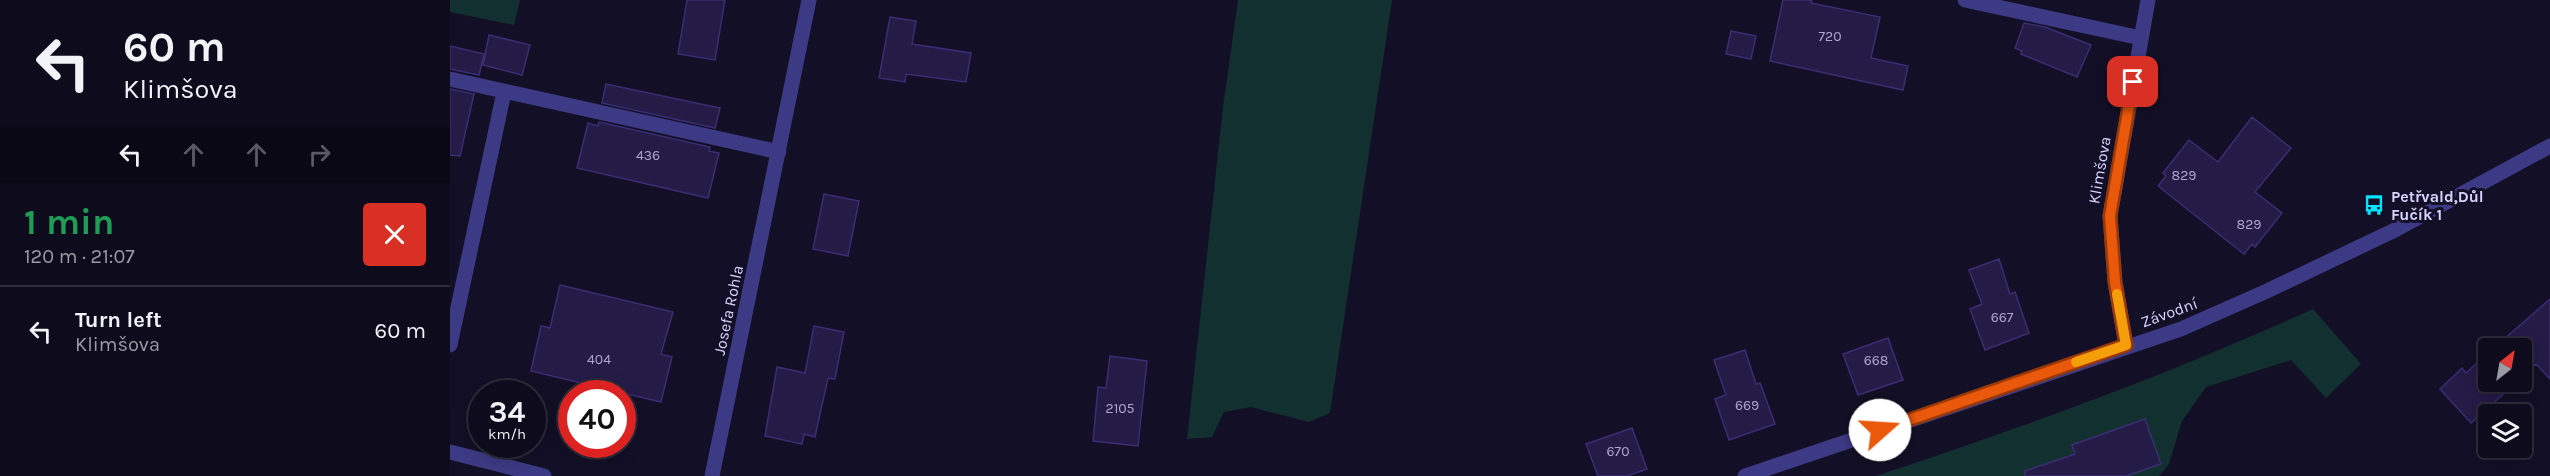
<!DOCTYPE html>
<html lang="en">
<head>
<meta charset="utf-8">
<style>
	:root { --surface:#0e0b1c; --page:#1c1929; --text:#f1f3f6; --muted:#9b9ba3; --line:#2e2b3b }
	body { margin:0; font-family:Karla,sans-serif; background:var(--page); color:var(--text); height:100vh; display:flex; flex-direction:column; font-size:22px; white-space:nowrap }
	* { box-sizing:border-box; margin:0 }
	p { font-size:20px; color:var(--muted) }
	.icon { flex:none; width:33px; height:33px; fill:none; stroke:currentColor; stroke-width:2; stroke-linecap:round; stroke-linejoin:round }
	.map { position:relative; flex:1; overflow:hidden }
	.sheet { display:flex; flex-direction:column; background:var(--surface); width:450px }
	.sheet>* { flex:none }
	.hud { background:#0e0b1c; color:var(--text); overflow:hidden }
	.needle { width:39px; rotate:31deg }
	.controls { position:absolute; left:2028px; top:338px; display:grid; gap:12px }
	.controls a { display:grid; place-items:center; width:54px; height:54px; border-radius:6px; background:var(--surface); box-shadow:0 3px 15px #0003,0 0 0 2px var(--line); font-size:30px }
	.speed { position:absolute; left:18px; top:380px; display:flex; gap:12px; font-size:30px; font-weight:700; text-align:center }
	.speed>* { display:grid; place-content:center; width:78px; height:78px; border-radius:50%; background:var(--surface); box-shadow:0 3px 15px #0003,0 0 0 2px var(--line); line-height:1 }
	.speed small { font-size:15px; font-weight:400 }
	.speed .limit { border:9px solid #d22; background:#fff; color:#111 }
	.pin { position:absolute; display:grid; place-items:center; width:51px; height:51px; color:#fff; margin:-26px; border-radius:12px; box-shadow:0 3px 9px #0006 }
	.me { position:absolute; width:66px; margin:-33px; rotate:71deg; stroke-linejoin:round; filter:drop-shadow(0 0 4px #0008) }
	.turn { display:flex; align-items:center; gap:21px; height:126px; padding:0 24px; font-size:27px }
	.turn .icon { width:78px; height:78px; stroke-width:2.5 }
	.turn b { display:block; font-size:42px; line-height:51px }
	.lanes { display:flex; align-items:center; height:57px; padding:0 24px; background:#0003; justify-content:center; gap:30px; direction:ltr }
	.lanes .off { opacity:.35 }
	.round { display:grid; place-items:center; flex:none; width:63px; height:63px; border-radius:6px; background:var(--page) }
	.headline { display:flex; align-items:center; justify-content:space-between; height:102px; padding:0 24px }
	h1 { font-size:36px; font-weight:700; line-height:45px; color:#1e9e55 }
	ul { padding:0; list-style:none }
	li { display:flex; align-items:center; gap:18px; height:90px; padding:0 24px; border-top:2px solid var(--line) }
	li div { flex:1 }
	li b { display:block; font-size:22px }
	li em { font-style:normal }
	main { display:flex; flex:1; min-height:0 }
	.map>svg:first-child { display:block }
</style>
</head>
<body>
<main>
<section class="sheet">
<div class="hud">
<div class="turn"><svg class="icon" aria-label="left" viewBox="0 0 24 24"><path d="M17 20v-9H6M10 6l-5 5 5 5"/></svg><div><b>60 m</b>Klimšova</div></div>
<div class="lanes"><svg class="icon" aria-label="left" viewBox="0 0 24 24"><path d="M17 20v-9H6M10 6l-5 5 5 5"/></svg><svg class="icon off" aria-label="ahead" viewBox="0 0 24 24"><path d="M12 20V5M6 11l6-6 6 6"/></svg><svg class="icon off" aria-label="ahead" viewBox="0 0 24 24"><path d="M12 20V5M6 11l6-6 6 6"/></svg><svg class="icon off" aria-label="right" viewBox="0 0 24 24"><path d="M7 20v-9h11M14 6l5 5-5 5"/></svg></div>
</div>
<div class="headline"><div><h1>1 min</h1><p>120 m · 21:07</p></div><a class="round" style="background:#d93025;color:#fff"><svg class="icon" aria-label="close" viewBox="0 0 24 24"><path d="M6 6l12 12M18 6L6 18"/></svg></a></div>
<ul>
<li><svg class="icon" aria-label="left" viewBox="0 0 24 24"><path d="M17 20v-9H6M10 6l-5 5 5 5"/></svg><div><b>Turn left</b><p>Klimšova</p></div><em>60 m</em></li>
</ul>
</section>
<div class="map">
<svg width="2100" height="476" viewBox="0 0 2100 476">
	<rect width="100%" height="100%" fill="#130f26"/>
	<!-- green -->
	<path fill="#12302f" d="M 0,0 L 70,0 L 64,25 L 0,12 Z
		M 788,0 L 942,0 L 880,413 L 859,422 L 801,407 L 774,412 L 762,437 L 737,439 L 773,107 Z
		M 1863,309 L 1911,364 L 1876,398 L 1841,360 L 1756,387 L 1732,421 L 1719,464 L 1709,476 L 1426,476 C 1574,427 1720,374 1863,309 Z"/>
	<!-- building -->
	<path fill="#241b47" stroke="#3b2d73" stroke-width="1.5" d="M 237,0 L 275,0 L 265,60 L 228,54 Z
		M 1333,0 L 1362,0 L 1361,3 L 1430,17 L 1421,58 L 1458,66 L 1453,90 L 1320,61 Z
		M 440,17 L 466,21 L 462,44 L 521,53 L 516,82 L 456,74 L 455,82 L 429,78 Z
		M 1574,23 L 1595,27 L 1641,45 L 1627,77 L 1571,54 L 1572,51 L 1565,48 Z
		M 1281,31 L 1306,36 L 1301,59 L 1276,54 Z
		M 39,35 L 80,45 L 72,75 L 33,65 Z
		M 0,46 L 34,54 L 29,75 L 0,69 Z
		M 156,84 L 270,108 L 265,128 L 152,103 Z
		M 0,89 L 24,94 L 10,156 L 0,155 Z
		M 1802,117 L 1841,148 L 1805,192 L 1832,213 L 1805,247 L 1802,244 L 1794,254 L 1708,186 L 1716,176 L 1713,173 L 1739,140 L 1768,162 Z
		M 149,122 L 260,147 L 259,151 L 269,153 L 258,198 L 127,168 L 138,123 L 148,126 Z
		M 374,194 L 409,201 L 398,256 L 363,249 Z
		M 1549,259 L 1560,294 L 1565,292 L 1579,333 L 1535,350 L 1520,309 L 1532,304 L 1519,270 Z
		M 110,285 L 223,312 L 211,354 L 222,357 L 211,402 L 81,371 L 91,326 L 100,328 Z
		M 2100,299 L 2100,379 L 2086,364 L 2072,377 L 2072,348 L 2044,348 Z
		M 364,326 L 394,332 L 385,379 L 378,378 L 365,437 L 354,434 L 352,444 L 315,436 L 327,367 L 355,373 Z
		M 1438,338 L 1453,380 L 1408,395 L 1393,354 Z
		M 1295,350 L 1306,384 L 1310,383 L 1325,424 L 1279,440 L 1265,399 L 1276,395 L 1264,360 Z
		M 2038,353 L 2038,381 L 2068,381 L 2021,423 L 1990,389 L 2012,368 L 2016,373 Z
		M 660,356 L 697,361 L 688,446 L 643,441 L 648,387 L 656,388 Z
		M 1695,419 L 1711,464 L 1676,476 L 1575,476 L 1575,471 L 1625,454 L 1622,445 Z
		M 1182,428 L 1197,469 L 1177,476 L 1148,476 L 1136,444 Z"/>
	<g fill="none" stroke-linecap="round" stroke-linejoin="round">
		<!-- minor -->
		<path stroke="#3d3a85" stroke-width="15" d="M 1515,0 L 1691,38
			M 0,79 L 329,152
			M 0,345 L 54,92
			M 1676,345 L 1665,282 L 1660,216 L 1698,0
			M 0,452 L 94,476
			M 262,476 L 359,0
			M 1295,476 L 1731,329 L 1817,291 L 1945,230 L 2100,146"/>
	</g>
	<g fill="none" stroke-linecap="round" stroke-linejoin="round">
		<!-- route casing -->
		<g stroke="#983908" stroke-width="15">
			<path id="route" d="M 1430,430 L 1676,345 L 1665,282 L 1660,216 L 1683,82"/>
		</g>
		<!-- route -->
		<use href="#route" stroke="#ea580c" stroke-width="10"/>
		<!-- slow -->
		<path stroke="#f59e0b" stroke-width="10" d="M 1626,362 L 1676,345 L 1667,294"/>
	</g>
	<!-- icons -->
	<defs>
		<g id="bus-bare" transform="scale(1.62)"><path d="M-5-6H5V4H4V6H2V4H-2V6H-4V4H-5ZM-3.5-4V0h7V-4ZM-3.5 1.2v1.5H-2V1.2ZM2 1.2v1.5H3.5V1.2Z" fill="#00e5ff" stroke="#130f26" stroke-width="2.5" paint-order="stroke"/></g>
	</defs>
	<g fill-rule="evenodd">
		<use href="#bus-bare" x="1924" y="205"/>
	</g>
	<g text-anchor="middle" stroke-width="6" stroke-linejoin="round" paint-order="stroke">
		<!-- number labels -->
		<g font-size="14" fill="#aca6d1">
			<text x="1380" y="41">720</text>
			<text x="198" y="160">436</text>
			<text x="1734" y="180">829</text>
			<text x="1799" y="229">829</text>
			<text x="1552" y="322">667</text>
			<text x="149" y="364">404</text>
			<text x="1426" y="365">668</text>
			<text x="1297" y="410">669</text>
			<text x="670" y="413">2105</text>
			<text x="1168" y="456">670</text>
		</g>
		<!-- street labels -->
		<g font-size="16" fill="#d9d4ff" stroke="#130f26">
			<text transform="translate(1649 170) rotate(-80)" y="6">Klimšova</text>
			<text transform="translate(278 310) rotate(-78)" y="6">Josefa Rohla</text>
			<text transform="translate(1719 312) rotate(-20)" y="6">Závodní</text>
		</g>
		<!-- poi labels -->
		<g font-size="16" font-weight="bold" fill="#d9d4ff" stroke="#130f26" text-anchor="start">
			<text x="1941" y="202">Petřvald,Důl<tspan x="1941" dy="18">Fučík 1</tspan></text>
		</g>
	</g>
</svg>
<div class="controls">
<a><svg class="needle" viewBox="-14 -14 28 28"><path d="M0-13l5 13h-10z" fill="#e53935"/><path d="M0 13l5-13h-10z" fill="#9b9ba3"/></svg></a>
<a><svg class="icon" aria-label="layers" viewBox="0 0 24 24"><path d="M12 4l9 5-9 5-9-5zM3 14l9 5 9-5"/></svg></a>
</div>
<div class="speed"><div>34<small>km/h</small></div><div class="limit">40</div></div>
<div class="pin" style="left:1683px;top:82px;background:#d93025"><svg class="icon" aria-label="arrive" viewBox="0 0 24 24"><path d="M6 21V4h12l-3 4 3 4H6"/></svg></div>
<svg class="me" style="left:1430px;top:430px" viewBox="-20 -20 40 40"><circle r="19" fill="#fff"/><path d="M0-13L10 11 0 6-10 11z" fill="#ea580c"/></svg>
</div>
</main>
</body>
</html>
